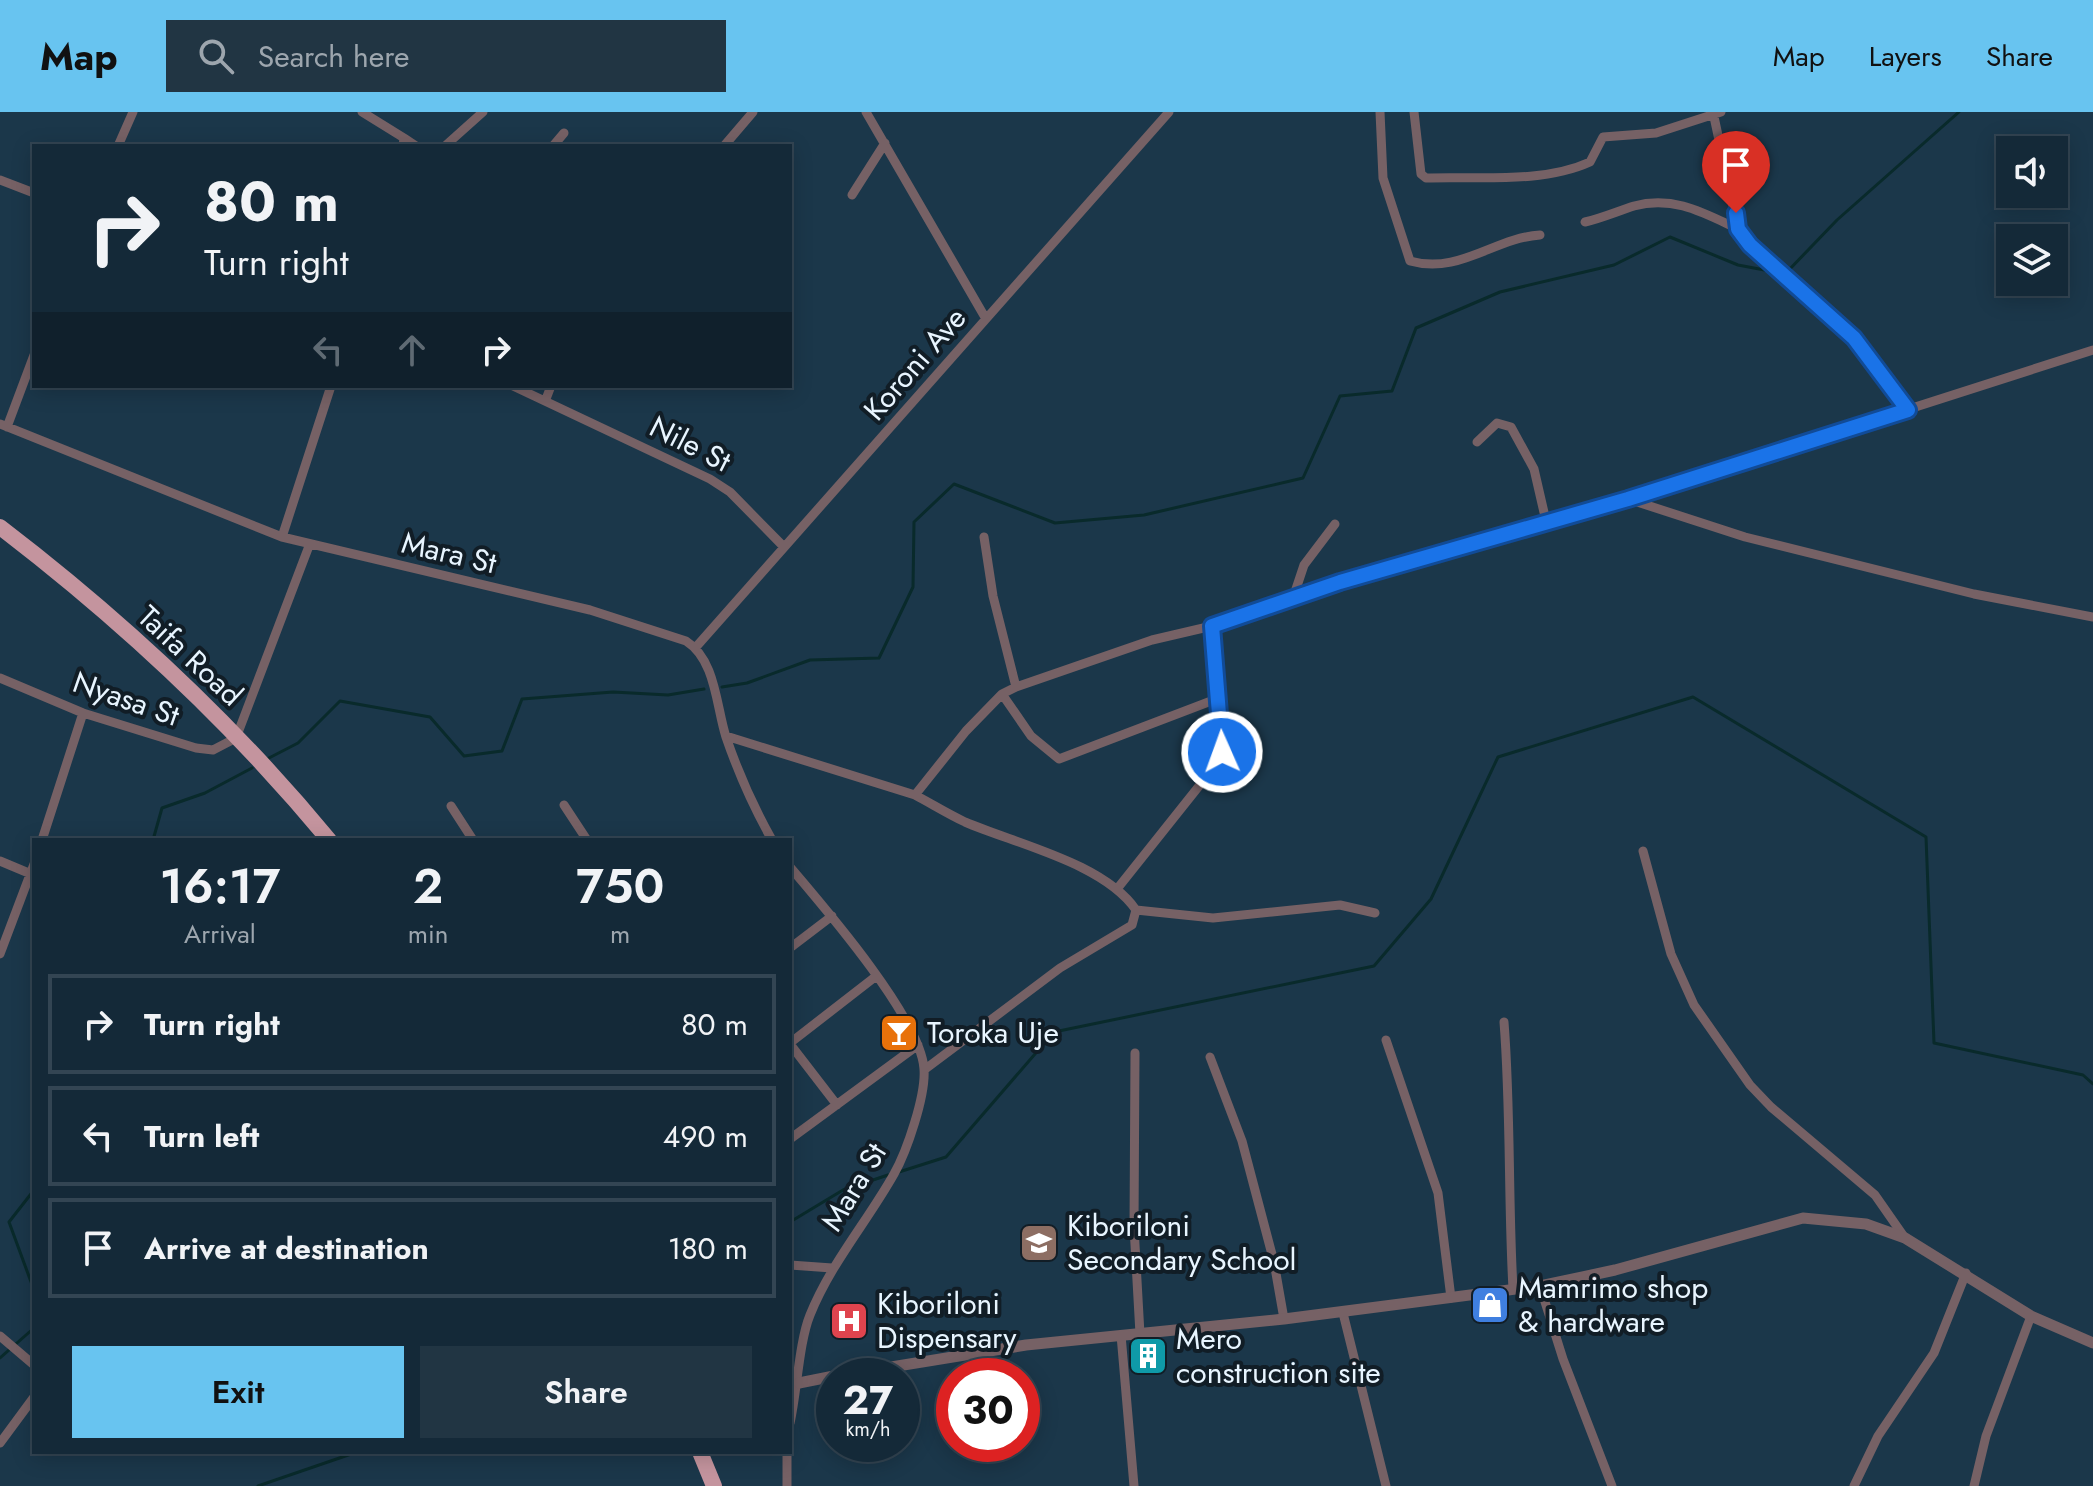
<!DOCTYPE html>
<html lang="en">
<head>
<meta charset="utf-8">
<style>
	:root { --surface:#142938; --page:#213543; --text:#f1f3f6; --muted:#9da6ae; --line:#334553; --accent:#68c4f0 }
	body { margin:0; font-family:Jost,sans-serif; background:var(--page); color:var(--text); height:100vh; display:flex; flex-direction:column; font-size:30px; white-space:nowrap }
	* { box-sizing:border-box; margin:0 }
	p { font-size:26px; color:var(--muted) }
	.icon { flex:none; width:44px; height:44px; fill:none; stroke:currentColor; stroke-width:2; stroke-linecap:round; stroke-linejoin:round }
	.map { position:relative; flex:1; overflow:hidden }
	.side { position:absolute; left:32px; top:726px; width:760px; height:616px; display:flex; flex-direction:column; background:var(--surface); border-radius:0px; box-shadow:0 4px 20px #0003,0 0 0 2px var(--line) }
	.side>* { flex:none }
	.top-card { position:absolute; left:32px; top:32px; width:760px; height:244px; border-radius:0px; box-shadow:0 4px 20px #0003,0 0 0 2px var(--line); background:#142938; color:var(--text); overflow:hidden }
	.controls { position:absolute; left:1996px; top:24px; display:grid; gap:16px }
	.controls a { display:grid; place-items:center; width:72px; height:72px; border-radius:0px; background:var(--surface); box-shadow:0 4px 20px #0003,0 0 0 2px var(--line); font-size:40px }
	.speed { position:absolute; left:816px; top:1246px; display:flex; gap:16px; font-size:40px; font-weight:700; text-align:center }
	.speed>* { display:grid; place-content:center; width:104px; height:104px; border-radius:50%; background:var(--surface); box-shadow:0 4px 20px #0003,0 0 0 2px var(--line); line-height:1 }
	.speed small { font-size:20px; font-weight:400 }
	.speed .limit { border:12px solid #d22; background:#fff; color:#111 }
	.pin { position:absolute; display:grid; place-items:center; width:68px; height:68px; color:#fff; margin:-82px -34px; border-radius:50% 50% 50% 0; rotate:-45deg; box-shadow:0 0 8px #0007 }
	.pin .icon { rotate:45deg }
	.me { position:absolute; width:88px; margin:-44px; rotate:358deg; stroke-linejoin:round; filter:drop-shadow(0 0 6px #0008) }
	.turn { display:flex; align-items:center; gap:28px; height:168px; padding:0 40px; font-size:36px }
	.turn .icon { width:104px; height:104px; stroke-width:2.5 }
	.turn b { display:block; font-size:56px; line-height:68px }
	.lanes { display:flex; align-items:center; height:76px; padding:0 40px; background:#0003; justify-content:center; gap:40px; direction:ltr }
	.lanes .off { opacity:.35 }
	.eta { display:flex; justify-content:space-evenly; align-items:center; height:136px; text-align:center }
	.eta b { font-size:48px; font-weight:600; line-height:56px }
	.primary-button { display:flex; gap:16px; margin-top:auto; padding:16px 40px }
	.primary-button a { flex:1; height:92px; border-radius:0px; background:var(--accent); color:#111; font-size:32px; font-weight:600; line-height:92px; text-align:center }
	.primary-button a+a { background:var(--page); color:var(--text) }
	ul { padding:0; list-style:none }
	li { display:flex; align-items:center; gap:24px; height:100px; margin:0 16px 12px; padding:0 24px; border:4px solid var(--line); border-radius:0px }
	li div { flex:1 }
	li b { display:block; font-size:30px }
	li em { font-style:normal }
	header { display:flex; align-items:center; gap:48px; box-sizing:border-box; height:112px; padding:0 40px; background:var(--accent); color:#111 }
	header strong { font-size:38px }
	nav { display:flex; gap:44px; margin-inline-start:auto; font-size:28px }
	.search { width:560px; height:72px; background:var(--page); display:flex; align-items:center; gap:20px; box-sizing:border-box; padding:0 28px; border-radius:0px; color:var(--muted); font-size:30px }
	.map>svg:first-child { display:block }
</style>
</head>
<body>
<header>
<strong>Map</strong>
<div class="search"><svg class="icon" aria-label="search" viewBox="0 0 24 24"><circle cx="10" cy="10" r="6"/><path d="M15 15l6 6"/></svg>Search here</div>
<nav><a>Map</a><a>Layers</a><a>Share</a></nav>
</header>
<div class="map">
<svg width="2093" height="1374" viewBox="0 0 2093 1374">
	<rect width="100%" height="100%" fill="#1b374a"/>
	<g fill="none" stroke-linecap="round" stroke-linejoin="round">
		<!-- stream -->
		<path stroke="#092a2b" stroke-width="3" d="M 1786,161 L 1837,108 L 1959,0
			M 722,575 L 747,571 L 810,548 L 879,546 L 913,475 L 914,410 L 954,372 L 1055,411 L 1144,403 L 1303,366 L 1340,284 L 1392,279 L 1416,216 L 1500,180 L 1614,153 L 1670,125 L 1738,153 L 1775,160
			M 269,646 L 298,631 L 340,589 L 430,605 L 464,644 L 502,639 L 522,587 L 613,580 L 668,583 L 704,577
			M 153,728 L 162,696 L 205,681 L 252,656
			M 899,1060 L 946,1045 L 1054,920 L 1374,854 L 1431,787 L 1498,645 L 1693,585 L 1926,725 L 1934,931 L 2083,963 L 2093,972
			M 34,1078 L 9,1110 L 34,1178
			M 790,1110 L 843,1078 L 888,1063
			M 0,1246 L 34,1216
			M 258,1374 L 357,1340"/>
		<!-- minor -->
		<path stroke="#766165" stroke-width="9" d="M 362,0 L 404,26 L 403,34
			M 866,0 L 986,207
			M 1380,0 L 1383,66 L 1410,149 C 1459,163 1494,126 1540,123
			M 1414,0 L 1421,62 L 1426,66 C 1477,64 1542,72 1590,50 L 1603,25 L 1656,21 L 1721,0
			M 1713,0 L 1738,117 L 1750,133 L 1854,226 L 1908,298
			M 404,26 L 416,34
			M 118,34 L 133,0
			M 445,34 L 483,0
			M 553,34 L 564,21
			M 724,34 L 753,0
			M 0,68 L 34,81
			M 852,83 L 885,31
			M 1585,110 C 1602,106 1618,99 1634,94 C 1673,83 1704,101 1738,117
			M 513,274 L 710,367 L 730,380 L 784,435
			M 546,287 L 551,274
			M 0,312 L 282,425 L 590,498 L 686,529 C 716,548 716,594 726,625 C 738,660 754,696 772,728
			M 7,315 L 34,243
			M 1477,330 L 1497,311 L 1511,315 L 1534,357 L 1546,409
			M 1628,387 L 1745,425 L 1974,482 L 2093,505
			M 282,425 L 331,274
			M 984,425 L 993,484 L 1016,575
			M 1293,486 L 1304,453 L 1335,412
			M 696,535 L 1169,0
			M 0,566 L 83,601 L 196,636 L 213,638 L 236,626 L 309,434
			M 1002,582 L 1031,624 L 1059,647 L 1219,586
			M 726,624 L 915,683 L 966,619 L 1002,582 L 1016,575 L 1152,528 L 1212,514 L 1340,470 L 1628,387 L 2093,238
			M 915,683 C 932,692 948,702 965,710 C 1016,732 1104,751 1136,798 L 1132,813 L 1060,856 L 924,958
			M 564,693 L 587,728
			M 451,694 L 473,728
			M 42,728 L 83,601
			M 1643,739 L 1671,842 L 1694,893 L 1750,973 L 1771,995 L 1875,1083 L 1905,1126
			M 0,749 L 31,762
			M 790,755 C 824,795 921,907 924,957 C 926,983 907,1039 894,1062 C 867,1110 831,1151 810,1203 C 799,1230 797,1280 790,1311
			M 1117,777 L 1219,649 L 1223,628 L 1212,514
			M 1136,798 L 1213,806 L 1340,793 L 1375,801
			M 790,836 L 832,804
			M 0,842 L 34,752
			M 1504,910 C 1511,999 1508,1088 1513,1177
			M 1386,928 L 1438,1081 L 1451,1186
			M 790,931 L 875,865
			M 790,932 L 837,993
			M 1135,941 L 1134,1115 L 1140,1222
			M 1210,945 L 1242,1029 L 1274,1150 L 1284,1207
			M 790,1027 L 918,933
			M 790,1153 L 832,1156
			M 1540,1174 L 1563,1247 L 1612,1374
			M 1343,1201 L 1386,1374
			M 1121,1223 L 1134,1374
			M 0,1224 L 34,1253
			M 0,1331 L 34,1285
			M 787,1374 L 787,1340
			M 1854,1374 L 1878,1324 L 1934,1241 L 1966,1161
			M 1974,1374 L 1986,1324 L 2031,1204"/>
		<!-- tertiary -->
		<path stroke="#766165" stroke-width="11" d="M 836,1264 L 1026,1233 L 1284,1207 L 1540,1174 L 1615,1158 L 1803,1106 L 1866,1112 L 1905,1126 L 2031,1204 L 2093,1231
			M 799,1271 L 834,1264"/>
		<!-- trunk -->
		<path stroke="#c4949e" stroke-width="16" d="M 0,415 C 119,506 234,613 329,728
			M 700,1340 L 714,1374"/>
	</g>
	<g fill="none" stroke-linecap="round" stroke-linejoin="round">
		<!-- route casing -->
		<g stroke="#114b97" stroke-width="20">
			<path id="route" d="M 1222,640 L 1212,514 L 1340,470 L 1628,387 L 1908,298 L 1854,226 L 1750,133 L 1738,117 L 1736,101"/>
		</g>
		<!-- route -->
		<use href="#route" stroke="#1a73e8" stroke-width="14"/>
	</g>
	<!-- icons -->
	<defs>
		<g id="bar-square" transform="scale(2)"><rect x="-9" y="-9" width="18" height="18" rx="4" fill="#e8710a" stroke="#111d26"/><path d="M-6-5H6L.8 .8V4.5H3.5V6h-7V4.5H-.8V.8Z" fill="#fff"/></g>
		<g id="school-square" transform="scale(2)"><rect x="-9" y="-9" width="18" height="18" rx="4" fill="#8d6e63" stroke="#111d26"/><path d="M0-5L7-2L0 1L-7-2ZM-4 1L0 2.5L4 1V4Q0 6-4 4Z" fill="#fff"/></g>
		<g id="shop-square" transform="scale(2)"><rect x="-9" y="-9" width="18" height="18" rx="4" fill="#3f7fe0" stroke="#111d26"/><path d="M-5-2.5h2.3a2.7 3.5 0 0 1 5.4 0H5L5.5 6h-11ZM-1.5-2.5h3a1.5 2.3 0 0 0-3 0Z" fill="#fff"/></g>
		<g id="hospital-square" transform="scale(2)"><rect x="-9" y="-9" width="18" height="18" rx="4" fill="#e0444e" stroke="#111d26"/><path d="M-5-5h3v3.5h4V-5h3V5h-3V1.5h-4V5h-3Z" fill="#fff"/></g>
		<g id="building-square" transform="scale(2)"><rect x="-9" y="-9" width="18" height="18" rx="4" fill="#0f9aa8" stroke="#111d26"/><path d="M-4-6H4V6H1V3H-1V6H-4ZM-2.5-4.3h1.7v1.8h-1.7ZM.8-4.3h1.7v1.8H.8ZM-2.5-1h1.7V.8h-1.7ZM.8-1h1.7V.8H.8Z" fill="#fff"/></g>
	</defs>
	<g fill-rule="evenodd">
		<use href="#bar-square" x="899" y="921"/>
		<use href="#school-square" x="1039" y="1131"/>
		<use href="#shop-square" x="1490" y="1193"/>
		<use href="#hospital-square" x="849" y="1209"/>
		<use href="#building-square" x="1148" y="1244"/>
	</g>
	<g text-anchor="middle" stroke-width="8" stroke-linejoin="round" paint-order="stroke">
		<!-- street labels -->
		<g font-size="30" fill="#e8f5ff" stroke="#111d26">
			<text transform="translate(915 252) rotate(-49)" y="10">Koroni Ave</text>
			<text transform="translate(690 332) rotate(27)" y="10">Nile St</text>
			<text transform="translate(449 441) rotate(13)" y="10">Mara St</text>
			<text transform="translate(190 544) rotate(43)" y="10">Taifa Road</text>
			<text transform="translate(126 587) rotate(19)" y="10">Nyasa St</text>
			<text transform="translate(854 1075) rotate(-59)" y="10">Mara St</text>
		</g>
		<!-- poi labels -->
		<g font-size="30" fill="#e8f5ff" stroke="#111d26" text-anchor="start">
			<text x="927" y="931">Toroka Uje</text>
			<text x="1067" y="1124">Kiboriloni<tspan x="1067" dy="34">Secondary School</tspan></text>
			<text x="1518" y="1186">Mamrimo shop<tspan x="1518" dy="34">&amp; hardware</tspan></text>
			<text x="877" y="1202">Kiboriloni<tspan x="877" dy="34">Dispensary</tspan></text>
			<text x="1176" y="1237">Mero<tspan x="1176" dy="34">construction site</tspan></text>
		</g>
	</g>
</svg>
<div class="controls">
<a><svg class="icon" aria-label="sound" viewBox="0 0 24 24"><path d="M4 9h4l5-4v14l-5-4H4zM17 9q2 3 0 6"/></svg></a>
<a><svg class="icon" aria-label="layers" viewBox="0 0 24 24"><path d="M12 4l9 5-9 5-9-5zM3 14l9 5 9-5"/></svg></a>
</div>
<div class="speed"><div>27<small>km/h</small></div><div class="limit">30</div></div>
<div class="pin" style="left:1736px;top:101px;background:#d93025"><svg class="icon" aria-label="arrive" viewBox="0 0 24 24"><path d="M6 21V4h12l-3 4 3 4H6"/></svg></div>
<svg class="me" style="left:1222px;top:640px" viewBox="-20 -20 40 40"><circle r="17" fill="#1a73e8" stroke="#fff" stroke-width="3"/><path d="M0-11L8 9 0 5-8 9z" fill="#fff"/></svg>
<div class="top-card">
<div class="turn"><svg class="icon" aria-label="right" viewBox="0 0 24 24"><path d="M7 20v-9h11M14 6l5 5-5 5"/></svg><div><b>80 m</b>Turn right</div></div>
<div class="lanes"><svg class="icon off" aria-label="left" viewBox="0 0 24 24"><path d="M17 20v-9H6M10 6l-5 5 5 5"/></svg><svg class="icon off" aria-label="ahead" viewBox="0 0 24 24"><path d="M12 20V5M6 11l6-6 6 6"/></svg><svg class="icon" aria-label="right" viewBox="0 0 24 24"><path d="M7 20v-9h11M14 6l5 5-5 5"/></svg></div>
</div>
<section class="side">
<div class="eta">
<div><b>16:17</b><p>Arrival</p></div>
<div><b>2</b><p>min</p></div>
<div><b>750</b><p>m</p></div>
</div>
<ul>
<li><svg class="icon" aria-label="right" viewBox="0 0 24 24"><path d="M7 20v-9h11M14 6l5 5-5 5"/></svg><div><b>Turn right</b></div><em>80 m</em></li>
<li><svg class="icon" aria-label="left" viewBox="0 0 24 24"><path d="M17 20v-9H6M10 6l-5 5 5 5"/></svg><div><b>Turn left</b></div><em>490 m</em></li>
<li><svg class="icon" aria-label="arrive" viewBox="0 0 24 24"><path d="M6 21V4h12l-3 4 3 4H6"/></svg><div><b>Arrive at destination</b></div><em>180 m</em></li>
</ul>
<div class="primary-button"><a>Exit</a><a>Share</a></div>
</section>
</div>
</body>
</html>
